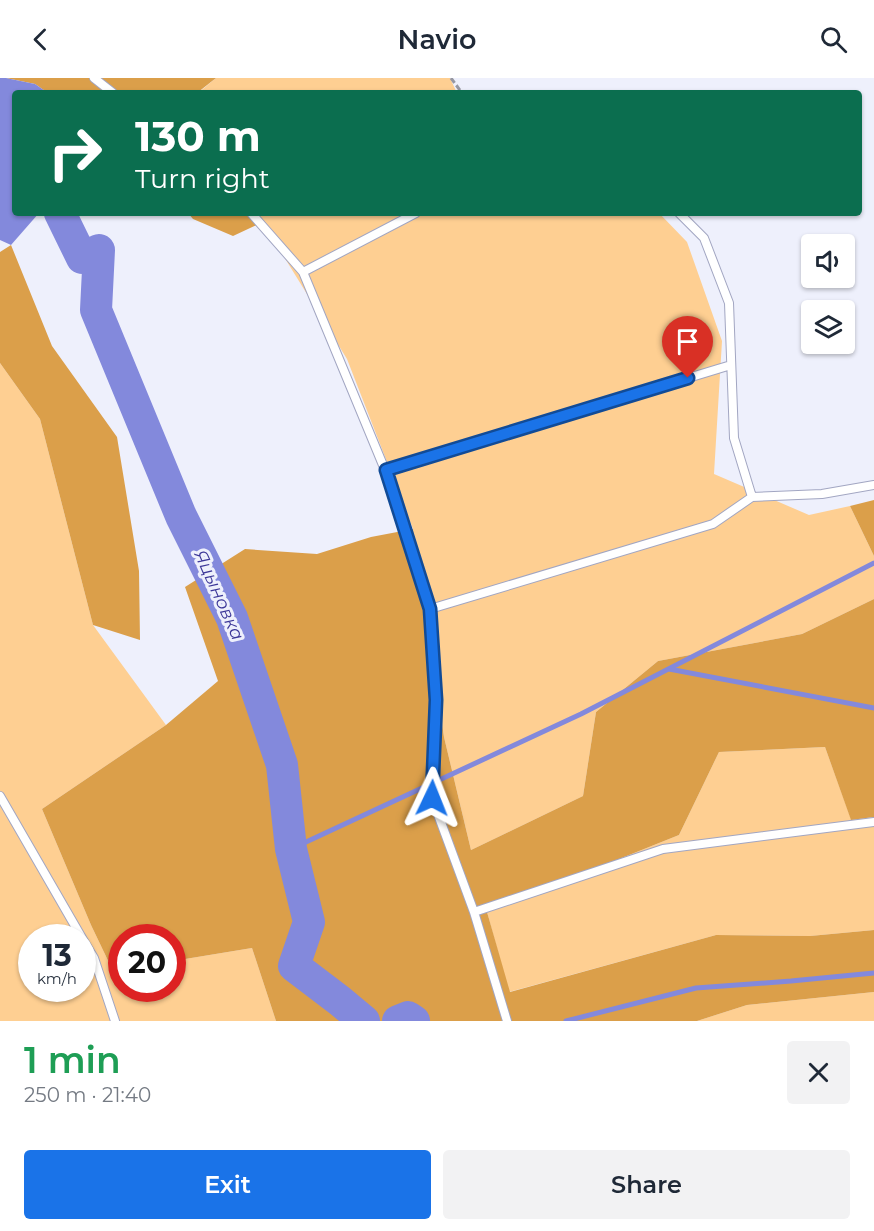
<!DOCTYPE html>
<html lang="en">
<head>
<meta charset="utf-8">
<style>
	:root { --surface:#fff; --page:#f2f2f3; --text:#1f2937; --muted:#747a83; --accent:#1a73e8 }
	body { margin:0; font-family:Montserrat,sans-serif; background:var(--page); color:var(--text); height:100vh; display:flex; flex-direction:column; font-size:22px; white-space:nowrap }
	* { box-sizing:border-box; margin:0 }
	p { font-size:20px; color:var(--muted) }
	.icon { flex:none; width:33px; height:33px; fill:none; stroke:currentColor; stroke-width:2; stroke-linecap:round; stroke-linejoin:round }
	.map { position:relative; height:943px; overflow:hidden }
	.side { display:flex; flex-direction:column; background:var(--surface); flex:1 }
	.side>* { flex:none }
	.hud { position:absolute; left:12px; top:12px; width:850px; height:126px; border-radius:6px; box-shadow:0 2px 4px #0004; background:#0b6e4f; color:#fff; overflow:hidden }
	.tools { position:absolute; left:801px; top:156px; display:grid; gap:12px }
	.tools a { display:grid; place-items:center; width:54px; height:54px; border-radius:6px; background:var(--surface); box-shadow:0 2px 4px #0004; font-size:30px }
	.speed { position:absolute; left:18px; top:846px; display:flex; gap:12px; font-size:30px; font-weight:700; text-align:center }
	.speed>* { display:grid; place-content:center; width:78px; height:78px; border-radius:50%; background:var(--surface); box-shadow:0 2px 4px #0004; line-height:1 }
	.speed small { font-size:15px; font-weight:400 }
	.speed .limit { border:9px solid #d22; background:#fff; color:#111 }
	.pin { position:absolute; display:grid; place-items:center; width:51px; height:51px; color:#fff; margin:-62px -26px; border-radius:50% 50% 50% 0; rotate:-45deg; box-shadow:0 0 6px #0007 }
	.pin .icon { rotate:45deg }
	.me { position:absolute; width:66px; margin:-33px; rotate:2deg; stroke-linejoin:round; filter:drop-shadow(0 0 4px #0008) }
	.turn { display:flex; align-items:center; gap:21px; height:126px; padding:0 24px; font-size:27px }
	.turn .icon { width:78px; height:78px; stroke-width:2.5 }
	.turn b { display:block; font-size:42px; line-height:51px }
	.round { display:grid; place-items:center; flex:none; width:63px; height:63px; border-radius:6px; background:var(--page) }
	.head { display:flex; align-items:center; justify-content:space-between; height:102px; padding:0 24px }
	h1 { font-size:36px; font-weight:600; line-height:45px; color:#1e9e55 }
	.cta { display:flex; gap:12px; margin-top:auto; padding:12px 24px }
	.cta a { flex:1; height:69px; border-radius:6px; background:var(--accent); color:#fff; font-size:24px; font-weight:600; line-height:69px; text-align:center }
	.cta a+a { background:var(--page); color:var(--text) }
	header { display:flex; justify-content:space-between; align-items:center; height:78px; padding:0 24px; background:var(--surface); font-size:27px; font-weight:600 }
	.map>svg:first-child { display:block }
</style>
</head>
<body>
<header><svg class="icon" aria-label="back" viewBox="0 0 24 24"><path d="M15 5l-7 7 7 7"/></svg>Navio<svg class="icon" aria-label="search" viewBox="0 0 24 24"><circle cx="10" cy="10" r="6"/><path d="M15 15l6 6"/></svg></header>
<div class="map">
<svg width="874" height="943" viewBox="0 0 874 943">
	<rect width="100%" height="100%" fill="#eef0fc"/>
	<!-- green -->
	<path fill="#fecf92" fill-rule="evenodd" d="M 216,0 L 450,0 L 457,15 L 198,15 Z
		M 257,135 L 659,135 L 687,164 L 722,263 L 714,396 L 809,437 L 850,428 L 874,478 L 874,521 L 802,556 L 658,583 L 596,634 L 583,718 L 471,772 L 444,659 L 413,451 L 347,281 Z
		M 0,285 L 40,341 L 93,547 L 166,647 L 42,731 L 91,847 L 113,893 L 121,891 L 122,910 L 172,910 L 173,883 L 252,870 L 276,943 L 0,943 ZM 32,860 L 82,860 L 82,910 L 32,910 Z
		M 825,669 L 851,741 L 874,739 L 874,852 L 810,858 L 716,857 L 509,914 L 487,834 L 679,757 L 719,674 Z
		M 874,914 L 874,943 L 697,943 L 747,927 Z"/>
	<!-- forest -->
	<path fill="#db9f4a" d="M 6,0 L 216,0 L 197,15 L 48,15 L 35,6 Z
		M 188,135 L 257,135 L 263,144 L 233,158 L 193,141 Z
		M 11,167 L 52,268 L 117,359 L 139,493 L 140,562 L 93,547 L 40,341 L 0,285 L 0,174 Z
		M 874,422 L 874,478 L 850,428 Z
		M 413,451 L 444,659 L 471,772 L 583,718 L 596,634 L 658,583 L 802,556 L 874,521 L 874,739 L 851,742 L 825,669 L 719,674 L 679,757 L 487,834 L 510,914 L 716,857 L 810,858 L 874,852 L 874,914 L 747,927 L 697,943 L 276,943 L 252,870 L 173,883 L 172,860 L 122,860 L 121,891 L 113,893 L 91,847 L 42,731 L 166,647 L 218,603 L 185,509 L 245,471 L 317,476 L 371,459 Z"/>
	<!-- water -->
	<path fill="#8389dc" d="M 0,0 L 6,0 L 35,6 L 48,15 L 15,15 L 15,135 L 39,135 L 11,167 L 0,162 Z"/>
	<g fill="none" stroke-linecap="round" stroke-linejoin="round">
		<!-- stream -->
		<path stroke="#8389dc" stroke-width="5" d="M 669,591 L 874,630
			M 291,771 L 581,636 L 874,485
			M 566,943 L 696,910 L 791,903 L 874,895"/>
		<!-- river -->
		<path stroke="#8389dc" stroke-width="32" d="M 60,135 L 82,180 L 99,172 L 96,232 L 181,438 L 232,540 L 282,687 L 291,771 L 309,844 L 294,888 L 340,923 L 364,943
			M 398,943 L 408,939 L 414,943"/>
		<!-- service casing -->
		<g stroke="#a2a6c2" stroke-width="10">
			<path id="service" d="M 94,0 L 113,15
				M 251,135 L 303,194 L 385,392 L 430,531 L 436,622 L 432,720 L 474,834 L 507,943
				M 679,135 L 704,160 L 729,225 L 734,360 L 752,419 L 822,416 L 874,407
				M 303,194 L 416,135
				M 385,392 L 731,287
				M 430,531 L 713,446 L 752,419
				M 0,718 L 82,860
				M 474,834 L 663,771 L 874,744
				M 82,860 L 94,880 L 115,943"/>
		</g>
		<!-- path -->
		<path stroke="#9697a2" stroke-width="3" stroke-dasharray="6 3" stroke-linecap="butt" d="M 451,0 L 462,15"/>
		<!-- service -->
		<use href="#service" stroke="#fff" stroke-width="8"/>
	</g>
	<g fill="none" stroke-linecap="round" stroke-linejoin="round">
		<!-- route casing -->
		<g stroke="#114b97" stroke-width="15">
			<path id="route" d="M 432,720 L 436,622 L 430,531 L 386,392 L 688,300"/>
		</g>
		<!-- route -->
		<use href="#route" stroke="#1a73e8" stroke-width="10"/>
	</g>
	<g text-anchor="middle" stroke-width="6" stroke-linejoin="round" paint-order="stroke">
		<!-- water labels -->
		<g font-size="18" font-style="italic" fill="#3c3798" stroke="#eef0fc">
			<text transform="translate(219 517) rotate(66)" y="6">Яцыновка</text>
		</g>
	</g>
</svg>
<div class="tools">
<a><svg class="icon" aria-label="sound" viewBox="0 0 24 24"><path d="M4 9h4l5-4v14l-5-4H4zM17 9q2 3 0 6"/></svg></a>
<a><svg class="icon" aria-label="layers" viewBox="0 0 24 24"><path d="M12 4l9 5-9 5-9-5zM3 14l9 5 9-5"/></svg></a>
</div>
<div class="speed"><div>13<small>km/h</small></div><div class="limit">20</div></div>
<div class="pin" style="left:688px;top:300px;background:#d93025"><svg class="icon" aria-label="arrive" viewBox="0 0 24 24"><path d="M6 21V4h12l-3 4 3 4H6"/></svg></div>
<svg class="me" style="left:432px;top:720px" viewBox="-20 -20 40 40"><path d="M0-17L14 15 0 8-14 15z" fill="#1a73e8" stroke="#fff" stroke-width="4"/></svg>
<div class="hud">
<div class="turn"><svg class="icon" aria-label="right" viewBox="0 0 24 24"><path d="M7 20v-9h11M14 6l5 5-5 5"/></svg><div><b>130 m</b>Turn right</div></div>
</div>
</div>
<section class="side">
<div class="head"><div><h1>1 min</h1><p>250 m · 21:40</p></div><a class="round"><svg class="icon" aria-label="close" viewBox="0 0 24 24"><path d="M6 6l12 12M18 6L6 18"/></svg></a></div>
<div class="cta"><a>Exit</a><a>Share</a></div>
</section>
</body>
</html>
